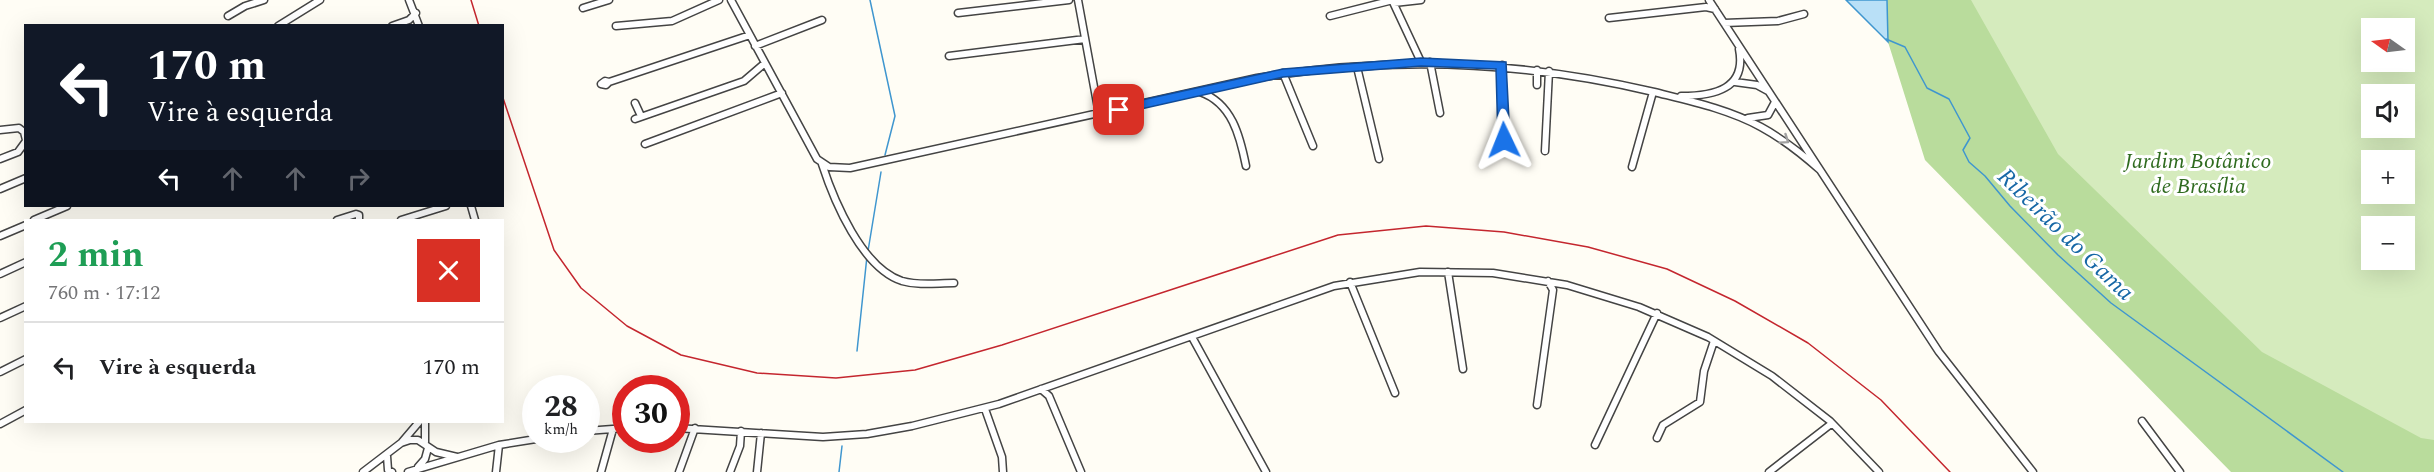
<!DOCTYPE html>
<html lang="pt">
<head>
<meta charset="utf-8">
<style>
	:root { --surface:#fff; --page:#f2f2f2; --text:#202124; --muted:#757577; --line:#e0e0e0 }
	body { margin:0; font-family:Spectral,serif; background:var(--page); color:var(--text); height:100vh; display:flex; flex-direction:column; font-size:22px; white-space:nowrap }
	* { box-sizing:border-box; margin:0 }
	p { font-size:20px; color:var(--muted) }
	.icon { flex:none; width:33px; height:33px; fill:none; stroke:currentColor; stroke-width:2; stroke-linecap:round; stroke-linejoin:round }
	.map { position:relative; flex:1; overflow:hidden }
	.sheet { position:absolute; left:24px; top:219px; width:480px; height:204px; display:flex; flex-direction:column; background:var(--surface); border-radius:0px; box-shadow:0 6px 24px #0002 }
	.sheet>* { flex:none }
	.guide { position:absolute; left:24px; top:24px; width:480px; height:183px; border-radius:0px; box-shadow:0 6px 24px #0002; background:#111827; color:#fff; overflow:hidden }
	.needle { width:39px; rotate:284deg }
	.controls { position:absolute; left:2361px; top:18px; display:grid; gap:12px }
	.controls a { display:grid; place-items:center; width:54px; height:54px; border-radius:0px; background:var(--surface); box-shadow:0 6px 24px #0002; font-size:30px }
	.speed { position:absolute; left:522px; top:375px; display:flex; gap:12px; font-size:30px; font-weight:700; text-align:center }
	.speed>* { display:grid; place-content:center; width:78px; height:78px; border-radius:50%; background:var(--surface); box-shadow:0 6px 24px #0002; line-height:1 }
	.speed small { font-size:15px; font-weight:400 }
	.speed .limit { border:9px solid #d22; background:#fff; color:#111 }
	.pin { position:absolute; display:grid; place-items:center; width:51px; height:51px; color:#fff; margin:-26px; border-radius:12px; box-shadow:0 3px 9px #0006 }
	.me { position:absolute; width:66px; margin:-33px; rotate:358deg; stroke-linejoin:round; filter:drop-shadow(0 0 4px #0008) }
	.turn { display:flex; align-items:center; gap:21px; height:126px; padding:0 24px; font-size:27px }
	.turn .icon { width:78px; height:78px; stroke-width:2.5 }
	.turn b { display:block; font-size:42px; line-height:51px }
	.lanes { display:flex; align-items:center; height:57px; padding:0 24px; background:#0003; justify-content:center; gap:30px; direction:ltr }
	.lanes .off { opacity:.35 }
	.round { display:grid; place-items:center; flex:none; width:63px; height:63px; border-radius:0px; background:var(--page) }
	.overview { display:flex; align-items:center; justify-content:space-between; height:102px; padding:0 24px }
	h1 { font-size:36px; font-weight:700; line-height:45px; color:#1e9e55 }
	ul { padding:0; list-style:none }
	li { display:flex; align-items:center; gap:18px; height:90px; padding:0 24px; border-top:2px solid var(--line) }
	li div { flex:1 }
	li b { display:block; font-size:22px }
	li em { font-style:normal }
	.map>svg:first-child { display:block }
</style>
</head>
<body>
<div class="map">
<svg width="2434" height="472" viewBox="0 0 2434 472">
	<rect width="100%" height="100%" fill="#fffdf5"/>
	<!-- green -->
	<path fill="#d5ebbd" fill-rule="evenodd" d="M 1887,0 L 2434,0 L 2434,472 L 2245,472 ZM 2372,28 L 2404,28 L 2404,62 L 2372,62 ZM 2372,94 L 2404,94 L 2404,128 L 2372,128 ZM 2372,160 L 2404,160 L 2404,194 L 2372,194 ZM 2372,226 L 2404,226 L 2404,260 L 2372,260 Z"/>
	<!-- forest -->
	<path fill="#b9dc9c" d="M 1887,0 L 1971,0 L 2058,154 L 2262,352 L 2421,438 L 2434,440 L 2434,472 L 2231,472 L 1925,160 L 1888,42 Z"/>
	<!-- water -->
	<path fill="#b9e0f7" stroke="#3f96cf" stroke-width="1.5" d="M 1846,0 L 1887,0 L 1888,42 Z"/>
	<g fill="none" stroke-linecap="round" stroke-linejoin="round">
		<!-- stream -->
		<path stroke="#3f96cf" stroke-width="1.5" d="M 870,0 L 895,116 L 885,155
			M 1886,39 L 1905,47 L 1927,88 L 1949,99 L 1970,138 L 1963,150 L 1969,162 L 1985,176 L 2010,206 L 2058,255 L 2111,303 L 2343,472
			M 868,251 L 881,172
			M 857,351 L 867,256
			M 839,472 L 842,446"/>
		<!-- minor casing -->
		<g stroke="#444" stroke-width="9">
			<path id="minor" d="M 409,0 L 419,26
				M 731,0 L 817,159 L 829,167 L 850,168 L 1257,78 C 1389,56 1524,61 1654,92 C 1690,101 1728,109 1761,127 C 1783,139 1802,154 1820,170
				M 1078,0 L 1099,114
				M 1392,0 L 1421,62
				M 1709,0 L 1939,352 L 2033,472
				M 1394,3 L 1421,0
				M 583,8 L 609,0
				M 958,13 L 1069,0
				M 228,16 L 245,6 L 264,0
				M 1330,16 L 1393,0
				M 1609,18 L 1706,7 L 1715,9
				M 1724,23 L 1778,21 L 1804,14
				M 278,26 L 320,0
				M 392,26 L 409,20 L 416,13
				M 616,26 L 672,21 L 719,0
				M 755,46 L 822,20
				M 949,56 L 1085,39
				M 1430,62 L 1440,113
				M 1502,65 L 1504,140
				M 1357,67 L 1379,159
				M 1537,70 L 1537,85
				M 1283,73 L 1313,146
				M 605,81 L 609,82 L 606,85 L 601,84 Z
				M 609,82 L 750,35
				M 1735,82 L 1757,85 L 1768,91
				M 1200,92 C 1232,103 1240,136 1246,166
				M 1681,96 C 1714,96 1747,89 1739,49
				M 635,103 L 641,116
				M 1748,118 L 1768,115 L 1775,102
				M 635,119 L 744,81 L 765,63
				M 0,130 L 19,128 L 24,132 L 26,140
				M 645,144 L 782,93
				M 1545,151 L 1549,71
				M 0,159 L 18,152 L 26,141
				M 822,164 C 834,201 862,268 902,281 C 919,286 937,283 954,283
				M 1632,167 L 1653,92
				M 0,189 L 26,178
				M 471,206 L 475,220
				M 34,220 L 67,206
				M 337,220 L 356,214 L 359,215 L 359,220
				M 401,220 L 446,206
				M 0,236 L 26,225
				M 1448,272 L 1463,369
				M 0,274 L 26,262
				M 1350,282 L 1395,393
				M 0,318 L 26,306
				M 1192,337 L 1266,472
				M 0,372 L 26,359
				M 1041,389 L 1049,396 L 1081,472
				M 1537,405 L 1553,290 L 1548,281
				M 985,409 L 1002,457 L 1003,472
				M 2142,421 L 2180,472
				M 425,422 L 425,442
				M 0,424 L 26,410
				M 676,428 L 823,437 L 867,434 L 912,426 L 999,404 L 1334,286 L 1420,272 L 1493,273 L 1567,285 L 1639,307 L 1708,337 L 1772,376 L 1830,421 L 1879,472
				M 586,431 L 626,428
				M 1657,438 L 1663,425 L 1700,402 L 1704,371 L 1714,341
				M 402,442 L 419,422
				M 1595,445 L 1657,313
				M 387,456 L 388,470 L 392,472
				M 418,467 L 425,459 L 428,448
				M 363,472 L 401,443 L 410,440 L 418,440 L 436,452 L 457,457
				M 408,472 L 499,445 L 536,439
				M 496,472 L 499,445
				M 601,472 L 613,429
				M 679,472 L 695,428
				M 730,472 L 740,446 L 741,431
				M 757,472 L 761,433
				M 1769,472 L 1831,424"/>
		</g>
		<!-- minor -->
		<use href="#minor" stroke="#fff" stroke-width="6"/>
		<!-- rail -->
		<path stroke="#c4262e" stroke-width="1.5" d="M 471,0 L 479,26
			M 502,95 L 554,250 L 581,288 L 627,326 L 681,355 L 757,373 L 836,378 L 915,370 L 1002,345 L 1338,235 L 1426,226 L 1504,232 L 1588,247 L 1667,269 L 1735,301 L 1808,343 L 1881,400 L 1950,472"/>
	</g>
	<!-- one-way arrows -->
	<defs><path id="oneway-chevron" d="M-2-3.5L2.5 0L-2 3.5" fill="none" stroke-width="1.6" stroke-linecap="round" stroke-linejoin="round" transform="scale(1.5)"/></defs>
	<use stroke="#a0a0a0" href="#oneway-chevron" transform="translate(1785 140) rotate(34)"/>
	<!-- route -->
	<path fill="#1a73e8" stroke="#114b97" stroke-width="1.5" d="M 1421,58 L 1506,62 L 1510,140 L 1509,143 L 1500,143 L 1498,140 L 1496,69 L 1421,66 L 1283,77 L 1119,114 L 1112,110 L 1119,105 L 1283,69 Z"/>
	<g text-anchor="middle" stroke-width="6" stroke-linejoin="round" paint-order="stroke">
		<!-- park labels -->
		<g font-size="22" font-style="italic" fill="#2f6b1f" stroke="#fff">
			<text x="2198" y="168">Jardim Botânico<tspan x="2198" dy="25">de Brasília</tspan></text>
		</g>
		<!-- water labels -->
		<g font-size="24" font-style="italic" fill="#1768a6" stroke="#fff">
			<text transform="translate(2066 234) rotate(44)" y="8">Ribeirão do Gama</text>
		</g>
	</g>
</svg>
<div class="controls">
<a><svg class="needle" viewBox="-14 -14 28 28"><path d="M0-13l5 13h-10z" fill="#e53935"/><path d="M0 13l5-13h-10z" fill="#757577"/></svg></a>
<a><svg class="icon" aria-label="sound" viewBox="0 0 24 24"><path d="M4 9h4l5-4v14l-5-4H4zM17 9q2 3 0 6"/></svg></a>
<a>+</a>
<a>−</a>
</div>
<div class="speed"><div>28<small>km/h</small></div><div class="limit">30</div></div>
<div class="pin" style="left:1119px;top:110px;background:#d93025"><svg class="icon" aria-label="arrive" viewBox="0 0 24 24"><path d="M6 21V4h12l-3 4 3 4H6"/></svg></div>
<svg class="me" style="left:1504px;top:140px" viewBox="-20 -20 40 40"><path d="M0-17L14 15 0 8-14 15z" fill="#1a73e8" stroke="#fff" stroke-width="4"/></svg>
<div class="guide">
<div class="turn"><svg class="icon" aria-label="left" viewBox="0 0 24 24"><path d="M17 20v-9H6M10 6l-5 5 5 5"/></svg><div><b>170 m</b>Vire à esquerda</div></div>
<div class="lanes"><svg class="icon" aria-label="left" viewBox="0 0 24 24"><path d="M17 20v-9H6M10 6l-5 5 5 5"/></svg><svg class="icon off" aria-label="ahead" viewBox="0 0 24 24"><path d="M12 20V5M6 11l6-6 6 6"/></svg><svg class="icon off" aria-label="ahead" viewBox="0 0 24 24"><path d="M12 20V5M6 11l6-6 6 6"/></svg><svg class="icon off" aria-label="right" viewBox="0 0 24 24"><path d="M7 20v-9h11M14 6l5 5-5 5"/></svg></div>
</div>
<section class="sheet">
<div class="overview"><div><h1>2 min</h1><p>760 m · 17:12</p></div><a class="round" style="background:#d93025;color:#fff"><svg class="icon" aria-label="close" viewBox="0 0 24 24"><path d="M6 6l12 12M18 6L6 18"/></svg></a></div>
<ul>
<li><svg class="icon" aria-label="left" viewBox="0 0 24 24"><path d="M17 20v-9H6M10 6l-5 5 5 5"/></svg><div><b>Vire à esquerda</b></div><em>170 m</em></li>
</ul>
</section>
</div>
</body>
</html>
